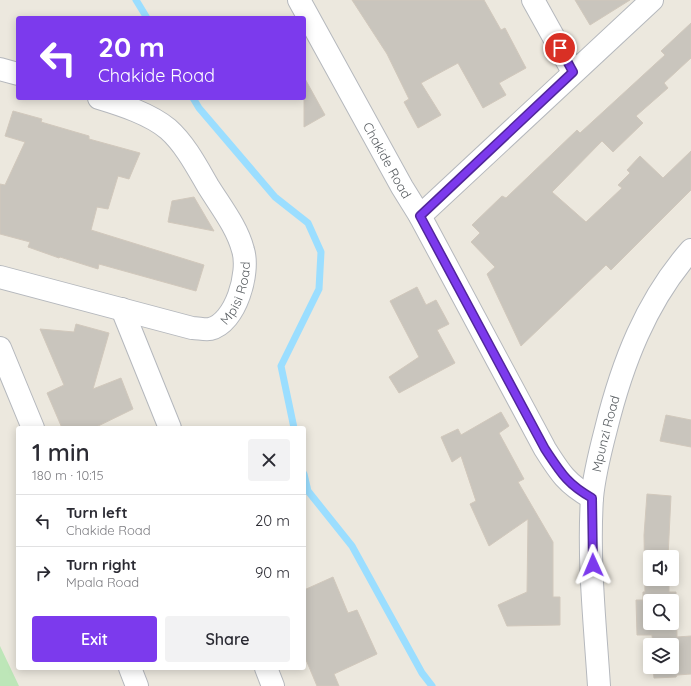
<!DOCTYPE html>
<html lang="en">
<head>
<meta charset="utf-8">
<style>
	:root { --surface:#fff; --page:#f2f2f3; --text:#2b2b33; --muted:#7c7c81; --line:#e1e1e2; --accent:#7c3aed }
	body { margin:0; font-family:Quicksand,sans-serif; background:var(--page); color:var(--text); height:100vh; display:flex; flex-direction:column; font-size:15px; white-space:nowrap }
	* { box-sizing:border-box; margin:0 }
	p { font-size:13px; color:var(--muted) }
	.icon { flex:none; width:22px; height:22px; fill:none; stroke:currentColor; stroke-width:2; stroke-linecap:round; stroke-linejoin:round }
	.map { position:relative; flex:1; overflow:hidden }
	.side { position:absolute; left:16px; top:426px; width:290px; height:244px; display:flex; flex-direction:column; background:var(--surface); border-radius:4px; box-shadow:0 2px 10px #0003 }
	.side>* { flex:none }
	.banner { position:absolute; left:16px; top:16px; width:290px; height:84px; border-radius:4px; box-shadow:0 2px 10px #0003; background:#7c3aed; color:#fff; overflow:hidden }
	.controls { position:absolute; left:643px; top:550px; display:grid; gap:8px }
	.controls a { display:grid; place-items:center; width:36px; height:36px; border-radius:4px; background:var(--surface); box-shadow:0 2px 10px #0003; font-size:20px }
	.pin { position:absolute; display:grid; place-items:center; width:34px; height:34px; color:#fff; margin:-17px; border:2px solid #fff; border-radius:50%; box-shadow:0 1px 4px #0007 }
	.me { position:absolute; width:44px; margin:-22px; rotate:359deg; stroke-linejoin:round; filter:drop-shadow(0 0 3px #0008) }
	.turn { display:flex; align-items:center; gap:14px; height:84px; padding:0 16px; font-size:18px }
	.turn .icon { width:52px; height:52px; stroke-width:2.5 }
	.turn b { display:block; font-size:28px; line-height:34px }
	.round { display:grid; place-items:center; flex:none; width:42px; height:42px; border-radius:4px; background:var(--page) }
	.overview { display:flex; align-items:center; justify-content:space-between; height:68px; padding:0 16px }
	h1 { font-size:24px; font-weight:600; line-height:30px }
	.primary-button { display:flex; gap:8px; margin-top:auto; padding:8px 16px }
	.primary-button a { flex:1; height:46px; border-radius:4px; background:var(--accent); color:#fff; font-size:16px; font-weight:600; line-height:46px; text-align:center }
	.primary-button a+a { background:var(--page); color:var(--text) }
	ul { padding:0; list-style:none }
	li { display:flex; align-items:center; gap:12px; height:52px; padding:0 16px; border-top:1px solid var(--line) }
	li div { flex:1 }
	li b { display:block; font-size:15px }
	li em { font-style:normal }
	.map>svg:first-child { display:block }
</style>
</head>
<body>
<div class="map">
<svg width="691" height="686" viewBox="0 0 691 686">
	<rect width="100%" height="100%" fill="#ece8de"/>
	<!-- green -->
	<path fill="#bde6b8" d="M 0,645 L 0,646 L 19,686 L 0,686 Z"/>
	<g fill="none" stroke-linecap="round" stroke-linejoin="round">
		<!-- stream -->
		<path stroke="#9bdeff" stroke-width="7" d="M 136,0 L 147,18
			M 193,98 L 199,108 L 275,197 L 308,223 L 321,252 L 319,289 L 281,366 L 294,428
			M 304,474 L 308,491 L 352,546 L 422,673 L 432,686"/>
	</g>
	<!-- building -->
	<path fill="#c9c5bd" stroke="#d1c8bc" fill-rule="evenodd" d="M 352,0 L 484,0 L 501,30 L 505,28 L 526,68 L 499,83 L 506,95 L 483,108 L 458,63 L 421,83 L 441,115 L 418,128 L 404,102 L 409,99 L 387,54 Z
		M 575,0 L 630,0 L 590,25 Z
		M 691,23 L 691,58 L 664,83 L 668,88 L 636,116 L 643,123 L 613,152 L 602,141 L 552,192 L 586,222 L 622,188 L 618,185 L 630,173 L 627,170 L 640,156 L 663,178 L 691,151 L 691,190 L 611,270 L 606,265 L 521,346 L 487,274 L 495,267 L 471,242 L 480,233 L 472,225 L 502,196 L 506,198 L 577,130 L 580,133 L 665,55 L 661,51 Z
		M 304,77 L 325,115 L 304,127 Z
		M 13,111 L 42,119 L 41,122 L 89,136 L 89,139 L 140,153 L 129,179 L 118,176 L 108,209 L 97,207 L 91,230 L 204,265 L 196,291 L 99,264 L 98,269 L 60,257 L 59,258 L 28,247 L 30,242 L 0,234 L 0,184 L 5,185 L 25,142 L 5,136 Z
		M 194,197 L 214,231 L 168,222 L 172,201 Z
		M 417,287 L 426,305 L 436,300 L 449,324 L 437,330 L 455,363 L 399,393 L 389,377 L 419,357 L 390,301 Z
		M 76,324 L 109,333 L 93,389 L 121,378 L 133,409 L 94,428 L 62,428 L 47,393 L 64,385 L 40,329 L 74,332 Z
		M 501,412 L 509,426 L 499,433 L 524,479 L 518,482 L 553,542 L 553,597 L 560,597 L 560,625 L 507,626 L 498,605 L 527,592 L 528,519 L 489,546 L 470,504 L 476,501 L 461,456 L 452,462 L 441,437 L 458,429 L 461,435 Z
		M 666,415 L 691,420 L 691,447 L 660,441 Z
		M 647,494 L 671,496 L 668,557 L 650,557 L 650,579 L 669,579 L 669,592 L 676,592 L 677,637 L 691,636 L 691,674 L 677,675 L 676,677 L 654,678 L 653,667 L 672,667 L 672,645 L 653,645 L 652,635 L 637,635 L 636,600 L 643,600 L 643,592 L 645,592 L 644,535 ZM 650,601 L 672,601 L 672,623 L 650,623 Z
		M 333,577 L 348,613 L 357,610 L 377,654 L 334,674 L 339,686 L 317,686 L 304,655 L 304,590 Z"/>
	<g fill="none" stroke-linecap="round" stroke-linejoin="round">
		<!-- street casing -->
		<g stroke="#b5b8bd" stroke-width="24">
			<g id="street">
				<path id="s1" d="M 299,0 L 402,187 L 420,216 L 545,449 C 560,473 567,484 592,498"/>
				<path d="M 533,0 L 573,72"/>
				<path d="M 0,69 L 18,74"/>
				<path d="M 420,216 L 652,0"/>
				<path id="s2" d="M 0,277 L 192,328 C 198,328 205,330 210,329 C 236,323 250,272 243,250 C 237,227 221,207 208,186 C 197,167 185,144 168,129 C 150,114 122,105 99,98"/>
				<path d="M 122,309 L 170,428"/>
				<path d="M 0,348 L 33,428"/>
				<path d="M 130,668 L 137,686"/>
				<path d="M 266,668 L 273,686"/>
				<path id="s3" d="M 599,686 C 595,624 588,560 592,498 C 594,475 600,452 606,429 C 622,364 646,301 691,250"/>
			</g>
		</g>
		<!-- street -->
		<use href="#street" stroke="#fff" stroke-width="22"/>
	</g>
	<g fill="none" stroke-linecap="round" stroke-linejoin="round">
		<!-- route casing -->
		<g stroke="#51269a" stroke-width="10">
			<path id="route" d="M 560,48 L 573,72 L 420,216 L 545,449 C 561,473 567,484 592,498 L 593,565"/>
		</g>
		<!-- route -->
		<use href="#route" stroke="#7c3aed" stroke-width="7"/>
	</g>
	<g text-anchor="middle" stroke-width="3" stroke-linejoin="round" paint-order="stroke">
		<!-- street labels -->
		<g font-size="13" fill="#585d61" stroke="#fff">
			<text dy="5" stroke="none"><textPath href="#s1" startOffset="183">Chakide Road</textPath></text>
			<text dy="5" stroke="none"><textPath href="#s2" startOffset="264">Mpisi Road</textPath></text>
			<text dy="5" stroke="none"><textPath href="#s3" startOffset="254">Mpunzi Road</textPath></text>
		</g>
	</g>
</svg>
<div class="controls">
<a><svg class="icon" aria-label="sound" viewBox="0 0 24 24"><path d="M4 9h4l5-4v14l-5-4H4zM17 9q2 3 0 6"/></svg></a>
<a><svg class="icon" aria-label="search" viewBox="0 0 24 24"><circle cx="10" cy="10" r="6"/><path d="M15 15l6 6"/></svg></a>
<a><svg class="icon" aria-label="layers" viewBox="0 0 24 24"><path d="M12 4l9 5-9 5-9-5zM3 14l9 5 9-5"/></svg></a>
</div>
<div class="pin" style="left:560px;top:48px;background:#d93025"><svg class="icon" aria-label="arrive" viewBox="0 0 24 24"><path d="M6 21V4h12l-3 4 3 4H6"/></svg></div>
<svg class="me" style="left:593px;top:565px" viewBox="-20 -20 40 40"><path d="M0-17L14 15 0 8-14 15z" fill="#7c3aed" stroke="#fff" stroke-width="4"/></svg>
<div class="banner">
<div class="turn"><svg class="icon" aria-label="left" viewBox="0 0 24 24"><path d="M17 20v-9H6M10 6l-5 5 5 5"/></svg><div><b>20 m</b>Chakide Road</div></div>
</div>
<section class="side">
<div class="overview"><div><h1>1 min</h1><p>180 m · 10:15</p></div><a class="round"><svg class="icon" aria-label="close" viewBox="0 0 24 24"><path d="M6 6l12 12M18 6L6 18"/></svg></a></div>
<ul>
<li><svg class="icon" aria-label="left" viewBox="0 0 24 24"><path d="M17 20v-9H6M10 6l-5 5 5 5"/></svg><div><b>Turn left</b><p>Chakide Road</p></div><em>20 m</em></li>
<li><svg class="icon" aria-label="right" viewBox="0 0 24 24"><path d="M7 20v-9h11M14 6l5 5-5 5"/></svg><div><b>Turn right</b><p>Mpala Road</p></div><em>90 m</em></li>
</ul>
<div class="primary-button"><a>Exit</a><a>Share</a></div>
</section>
</div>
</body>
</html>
